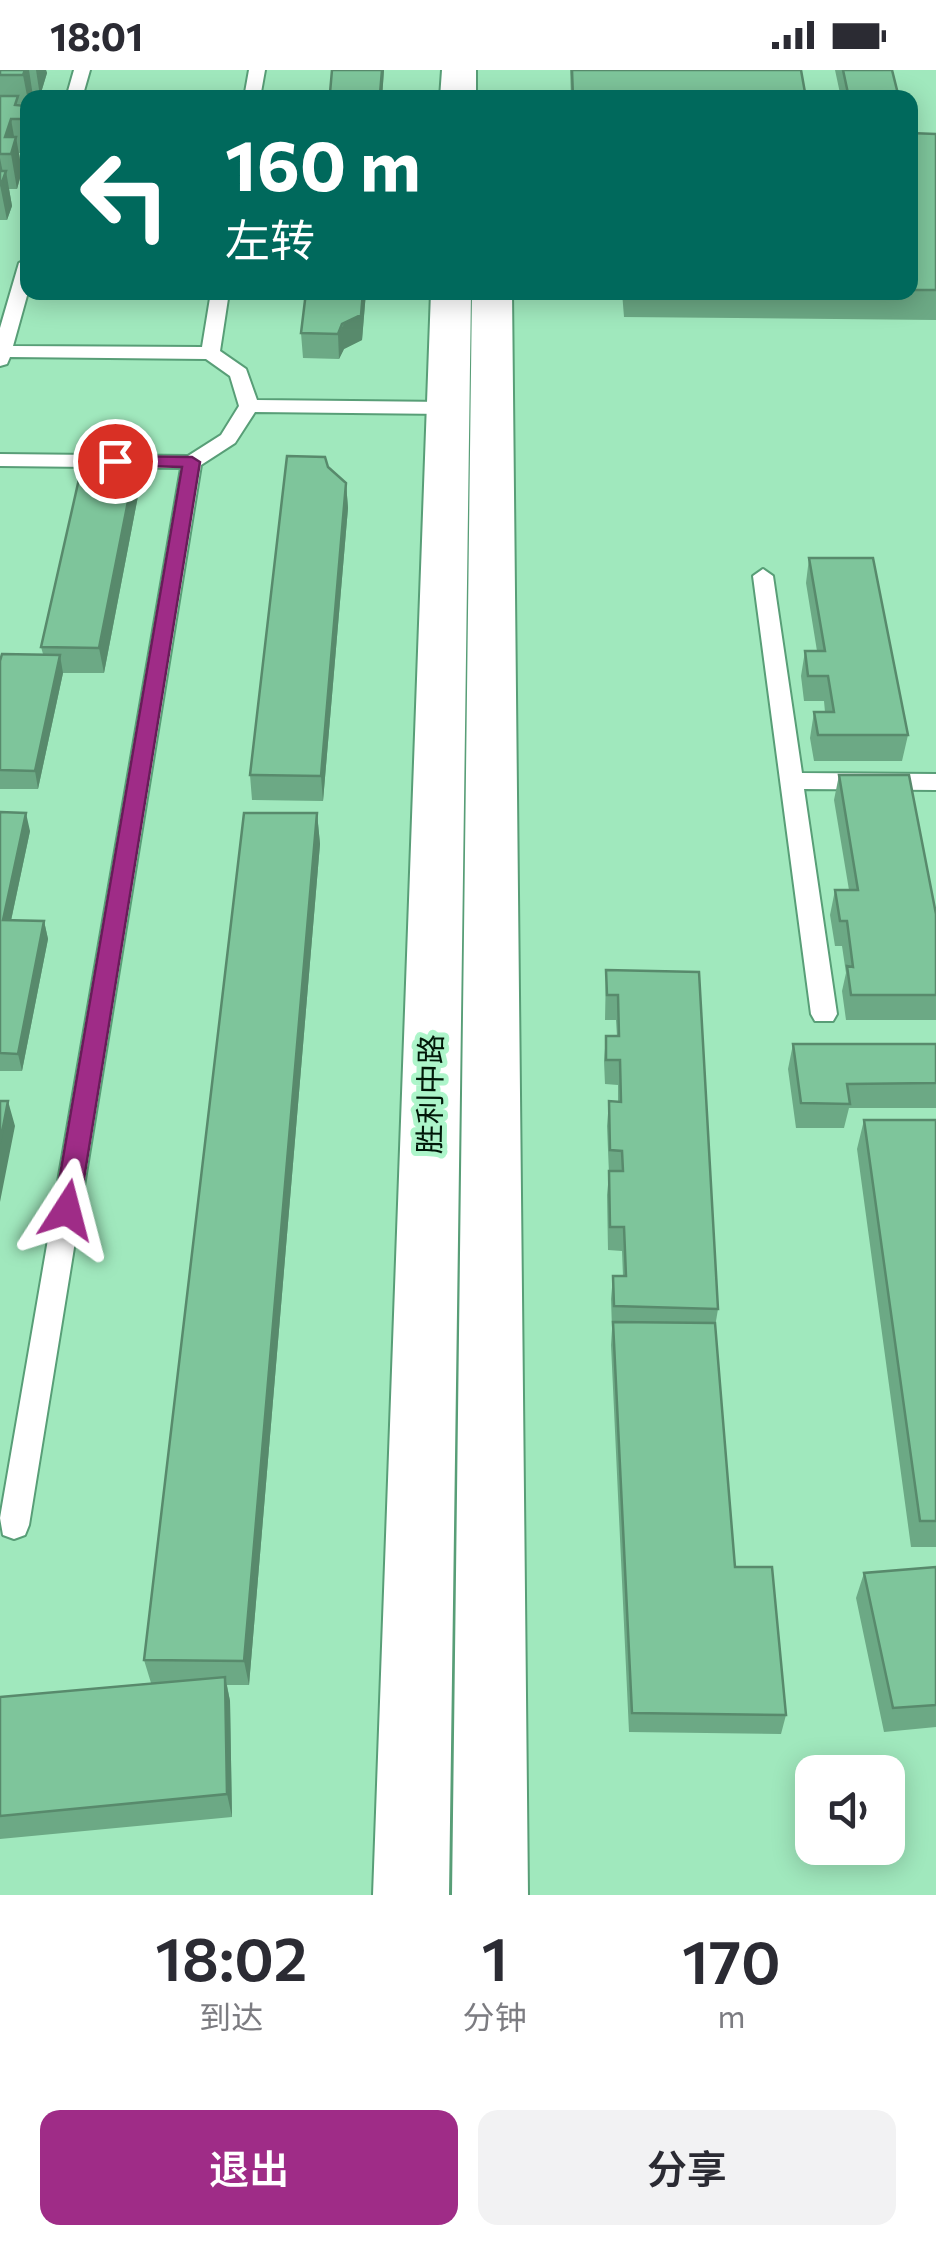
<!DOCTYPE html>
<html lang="zh">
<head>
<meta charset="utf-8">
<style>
	:root { --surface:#fff; --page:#f2f2f3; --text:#2b2b33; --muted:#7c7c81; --accent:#9f2c87 }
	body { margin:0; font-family:Commissioner,"Noto Sans SC",sans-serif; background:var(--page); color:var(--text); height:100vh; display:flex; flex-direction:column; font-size:38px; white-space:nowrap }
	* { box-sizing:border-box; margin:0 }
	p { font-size:32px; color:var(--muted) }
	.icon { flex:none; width:55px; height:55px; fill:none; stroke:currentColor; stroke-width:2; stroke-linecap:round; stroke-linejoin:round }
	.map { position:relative; height:1825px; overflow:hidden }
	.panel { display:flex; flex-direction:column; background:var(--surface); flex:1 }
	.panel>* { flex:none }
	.top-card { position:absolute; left:20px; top:20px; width:898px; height:210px; border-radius:20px; box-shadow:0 5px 25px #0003; background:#00695c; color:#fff; overflow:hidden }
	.tools { position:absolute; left:795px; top:1685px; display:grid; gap:20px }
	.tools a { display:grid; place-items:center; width:110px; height:110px; border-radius:20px; background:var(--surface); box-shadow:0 5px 25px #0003; font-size:50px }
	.pin { position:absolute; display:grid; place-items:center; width:85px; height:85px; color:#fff; margin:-42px; border:5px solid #fff; border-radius:50%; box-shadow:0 2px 10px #0007 }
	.me { position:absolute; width:110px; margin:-55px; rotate:9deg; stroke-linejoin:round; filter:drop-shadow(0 0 8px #0008) }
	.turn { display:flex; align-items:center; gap:35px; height:210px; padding:0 40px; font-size:45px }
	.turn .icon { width:130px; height:130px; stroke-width:2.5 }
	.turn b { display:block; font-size:70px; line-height:85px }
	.eta { display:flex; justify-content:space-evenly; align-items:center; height:170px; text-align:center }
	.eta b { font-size:60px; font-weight:600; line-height:70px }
	.primary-button { display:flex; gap:20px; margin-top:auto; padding:20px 40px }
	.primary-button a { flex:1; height:115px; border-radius:20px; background:var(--accent); color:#fff; font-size:40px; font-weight:600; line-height:115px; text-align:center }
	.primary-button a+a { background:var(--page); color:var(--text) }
	.status { display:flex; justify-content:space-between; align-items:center; height:70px; padding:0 50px; background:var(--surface); direction:ltr }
	.status svg { height:28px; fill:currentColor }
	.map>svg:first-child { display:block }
</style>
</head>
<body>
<div class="status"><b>18:01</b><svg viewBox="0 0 49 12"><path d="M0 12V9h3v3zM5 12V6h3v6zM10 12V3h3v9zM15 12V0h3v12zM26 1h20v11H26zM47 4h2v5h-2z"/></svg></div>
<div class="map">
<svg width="936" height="1825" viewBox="0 0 936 1825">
	<rect width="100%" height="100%" fill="#a0e8bd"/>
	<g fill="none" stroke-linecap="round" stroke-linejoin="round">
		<!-- lane casing -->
		<g stroke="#589e77" stroke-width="4">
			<path id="lane" d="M 74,0 L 90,0 L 82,28 L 66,28 Z
				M 249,0 L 265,0 L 260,28 L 244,28 Z
				M 28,188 L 28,222 L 13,276 L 202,277 L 211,222 L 229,222 L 220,281 L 246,299 L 257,330 L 447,332 L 457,338 L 447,344 L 255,342 L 235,373 L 201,395 L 29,1455 L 25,1465 L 14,1469 L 3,1465 L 0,1448 L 181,398 L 0,396 L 0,384 L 188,386 L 221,365 L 239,336 L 230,306 L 206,289 L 10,287 L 7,294 L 0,296 L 0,258 L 19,193 Z
				M 763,499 L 773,506 L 802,703 L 936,704 L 936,720 L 804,719 L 837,944 L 833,951 L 815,951 L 811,944 L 753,506 Z"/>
		</g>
		<!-- secondary casing -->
		<g stroke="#589e77" stroke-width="4">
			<path id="secondary" d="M 442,0 L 476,0 L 476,28 L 440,28 Z
				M 431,222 L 471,222 L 449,1825 L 373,1825 Z
				M 472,222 L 512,222 L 528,1825 L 452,1825 Z"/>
		</g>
		<!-- lane -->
		<use href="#lane" fill="#fff" fill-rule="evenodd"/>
		<!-- secondary -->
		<use href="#secondary" fill="#fff" fill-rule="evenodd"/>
	</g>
	<!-- wall -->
	<path fill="#6ca985" d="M 0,0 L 46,0 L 47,3 L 40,26 L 28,28 L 28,83 L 19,83 L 22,101 L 17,119 L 9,119 L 12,136 L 7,150 L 0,150 Z
		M 332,0 L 384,0 L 382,28 L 330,28 Z
		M 570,0 L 801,0 L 806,28 L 571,28 Z
		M 835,0 L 892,0 L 899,28 L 841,28 Z
		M 910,63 L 936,64 L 936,250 L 624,247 L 622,222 L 910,222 Z
		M 306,222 L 366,222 L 362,270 L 344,279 L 339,289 L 303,288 L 301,263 Z
		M 346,413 L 348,438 L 323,731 L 252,730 L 250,705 Z
		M 138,426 L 104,603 L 63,603 L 38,719 L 0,719 L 0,591 L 43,584 L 41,577 Z
		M 809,488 L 908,665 L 902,691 L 814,691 L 810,668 L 814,642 L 825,642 L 824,631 L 804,631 L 801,606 L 805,581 L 817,581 L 806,513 Z
		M 839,705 L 936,844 L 936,950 L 846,950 L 842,921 L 846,903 L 842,876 L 835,876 L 830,845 L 835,820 L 849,820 L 834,730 Z
		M 0,742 L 30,761 L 11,851 L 44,851 L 48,869 L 22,1001 L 0,1001 Z
		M 317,743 L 320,774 L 249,1615 L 227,1615 L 230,1631 L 232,1747 L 0,1769 L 0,1627 L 151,1613 L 144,1590 Z
		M 606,900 L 699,902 L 718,1239 L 715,1257 L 735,1497 L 786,1645 L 781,1664 L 629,1662 L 611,1275 L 612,1259 L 611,1229 L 613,1206 L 623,1206 L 622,1181 L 608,1180 L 607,1125 L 609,1104 L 607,1056 L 609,1031 L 618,1032 L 618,1015 L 605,1014 L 604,991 L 606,966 L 617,966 L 616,950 L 605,950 Z
		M 793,974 L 936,974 L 936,1038 L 849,1038 L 844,1058 L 796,1058 L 788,999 Z
		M 864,1050 L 936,1050 L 936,1477 L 911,1477 L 857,1079 Z
		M 936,1497 L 936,1657 L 884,1662 L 856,1528 L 864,1503 Z"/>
	<!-- shaded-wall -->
	<path fill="#588a6c" d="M 25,0 L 29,0 L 33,26 L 33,28 L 28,28 L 28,31 L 23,5 Z
		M 36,0 L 46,0 L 47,3 L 40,26 Z
		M 382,0 L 384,0 L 382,28 L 380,28 Z
		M 26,36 L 28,42 L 28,82 L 22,49 Z
		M 11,49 L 15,72 L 16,67 L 22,101 L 17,119 L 11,84 L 5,67 Z
		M 0,88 L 4,108 L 6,101 L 12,136 L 7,150 L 0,115 Z
		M 363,222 L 366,222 L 362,270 L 344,279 L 339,289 L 338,264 Z
		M 134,401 L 138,426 L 104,603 L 99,578 Z
		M 346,413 L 348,438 L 323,731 L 321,706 Z
		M 60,585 L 63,603 L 38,719 L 35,701 Z
		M 26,743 L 30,761 L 7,869 L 3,850 Z
		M 317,743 L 320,774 L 249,1615 L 244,1591 Z
		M 44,851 L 48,869 L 22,1001 L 18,984 Z
		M 8,1031 L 15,1056 L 0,1132 L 0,1073 Z
		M 225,1607 L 230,1631 L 232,1747 L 227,1724 Z"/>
	<!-- building -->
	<path fill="#7ec59b" stroke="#588a6c" stroke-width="2.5" d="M 0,0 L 25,0 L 23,5 L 0,5 Z
		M 332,0 L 382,0 L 380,24 L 330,23 Z
		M 572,0 L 801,0 L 806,28 L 573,28 Z
		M 843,0 L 892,0 L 899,28 L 849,28 Z
		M 0,26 L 18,26 L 15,35 L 26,36 L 22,49 L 11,49 L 5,67 L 16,67 L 11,84 L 0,84 Z
		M 910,63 L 936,64 L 936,220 L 910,220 Z
		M 0,101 L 6,101 L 1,115 L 0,115 Z
		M 306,222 L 363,222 L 361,245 L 342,254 L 338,264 L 301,263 Z
		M 287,386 L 325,387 L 328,397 L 346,413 L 321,706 L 250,705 Z
		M 81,400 L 134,401 L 99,578 L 41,577 Z
		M 809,488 L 873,488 L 908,665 L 818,665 L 814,642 L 834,642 L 828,606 L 808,606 L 805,581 L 825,581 Z
		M 2,584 L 60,585 L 35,701 L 0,700 L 0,591 Z
		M 839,705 L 909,705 L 936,844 L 936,925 L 851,925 L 847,896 L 853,897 L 847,851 L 840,851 L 835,820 L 858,820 Z
		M 0,742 L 26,743 L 3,850 L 44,851 L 18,984 L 0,983 Z
		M 244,743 L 317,743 L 244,1591 L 144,1590 Z
		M 606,900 L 699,902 L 718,1239 L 614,1236 L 613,1206 L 626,1206 L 624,1157 L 610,1157 L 609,1101 L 623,1101 L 622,1081 L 610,1080 L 609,1031 L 621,1032 L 620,990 L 606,990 L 606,966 L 619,966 L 618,925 L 607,925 Z
		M 793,974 L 936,974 L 936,1013 L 847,1014 L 850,1034 L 801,1033 Z
		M 0,1031 L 8,1031 L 0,1073 Z
		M 864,1050 L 936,1050 L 936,1451 L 920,1451 Z
		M 613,1252 L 715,1253 L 735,1497 L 772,1497 L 786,1645 L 632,1643 Z
		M 936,1497 L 936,1635 L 893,1638 L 864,1503 Z
		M 225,1607 L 227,1724 L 0,1746 L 0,1627 Z"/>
	<!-- route -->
	<path fill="#9f2c87" stroke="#671d58" stroke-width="2.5" d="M 115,386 L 192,387 L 200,392 L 79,1140 L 76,1147 L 67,1150 L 58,1147 L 54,1140 L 182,397 L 109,395 L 109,387 Z"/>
	<g text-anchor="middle" stroke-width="10" stroke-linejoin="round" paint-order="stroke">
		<!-- street labels -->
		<g font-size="30" fill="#001708" stroke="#adf5ca">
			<text transform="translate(431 1024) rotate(-89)" y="10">胜利中路</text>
		</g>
	</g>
</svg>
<div class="tools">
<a><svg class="icon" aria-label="sound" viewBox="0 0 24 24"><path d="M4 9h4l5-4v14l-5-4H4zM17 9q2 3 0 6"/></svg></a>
</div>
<div class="pin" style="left:115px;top:391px;background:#d93025"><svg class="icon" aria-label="arrive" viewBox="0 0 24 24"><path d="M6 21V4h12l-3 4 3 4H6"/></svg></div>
<svg class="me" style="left:67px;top:1140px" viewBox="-20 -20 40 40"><path d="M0-17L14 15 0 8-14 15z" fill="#9f2c87" stroke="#fff" stroke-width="4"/></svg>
<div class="top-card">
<div class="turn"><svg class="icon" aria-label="left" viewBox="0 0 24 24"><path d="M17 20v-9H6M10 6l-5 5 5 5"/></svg><div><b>160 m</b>左转</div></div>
</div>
</div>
<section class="panel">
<div class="eta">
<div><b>18:02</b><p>到达</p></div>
<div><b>1</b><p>分钟</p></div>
<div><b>170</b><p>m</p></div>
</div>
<div class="primary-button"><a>退出</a><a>分享</a></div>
</section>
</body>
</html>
